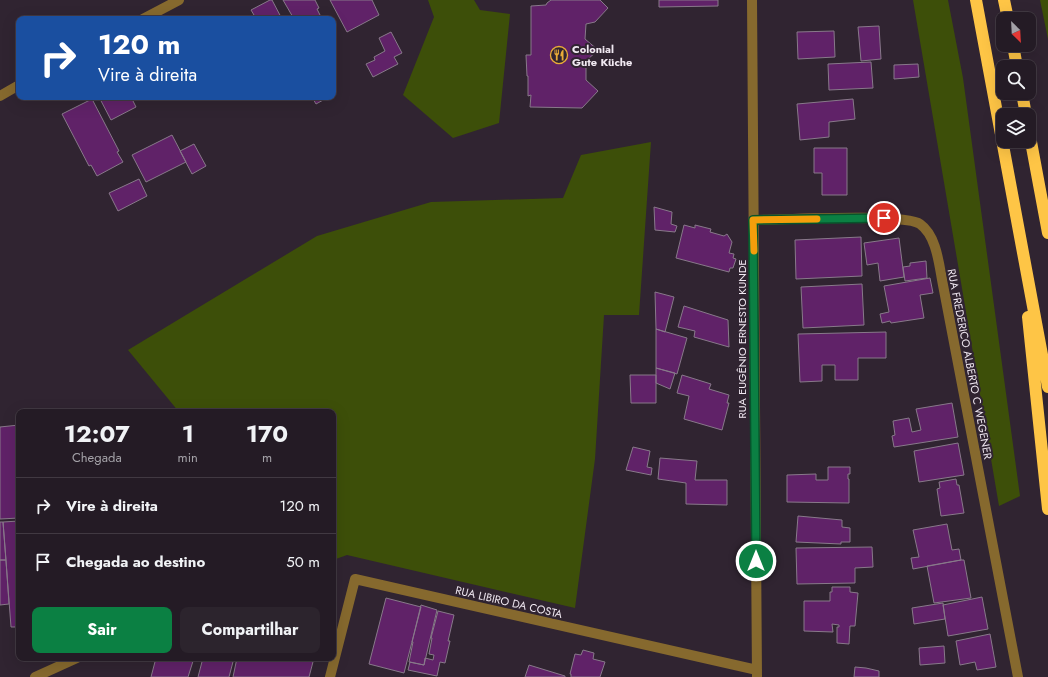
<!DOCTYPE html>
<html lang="pt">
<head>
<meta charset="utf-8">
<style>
	:root { --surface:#241b25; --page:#2c242d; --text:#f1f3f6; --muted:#a3a1a7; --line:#413942; --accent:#0b8043 }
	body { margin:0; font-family:Jost,sans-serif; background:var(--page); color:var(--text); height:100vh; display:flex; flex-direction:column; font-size:15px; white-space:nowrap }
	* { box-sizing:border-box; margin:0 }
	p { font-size:13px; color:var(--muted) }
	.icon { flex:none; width:22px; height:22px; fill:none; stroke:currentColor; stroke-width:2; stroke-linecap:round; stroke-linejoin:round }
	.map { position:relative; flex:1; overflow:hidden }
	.side { position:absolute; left:16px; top:409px; width:320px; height:252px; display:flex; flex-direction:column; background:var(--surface); border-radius:8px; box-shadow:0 4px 16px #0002,0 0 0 1px var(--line) }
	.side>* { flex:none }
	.top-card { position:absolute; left:16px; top:16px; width:320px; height:84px; border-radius:8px; box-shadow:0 4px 16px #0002,0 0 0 1px var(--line); background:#1a4fa0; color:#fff; overflow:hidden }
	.needle { width:26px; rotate:156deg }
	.tools { position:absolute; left:996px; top:12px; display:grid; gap:8px }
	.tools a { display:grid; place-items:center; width:40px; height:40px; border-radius:8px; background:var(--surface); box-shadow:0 4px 16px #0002,0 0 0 1px var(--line); font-size:20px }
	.pin { position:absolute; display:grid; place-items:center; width:34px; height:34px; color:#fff; margin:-17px; border:2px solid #fff; border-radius:50%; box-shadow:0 1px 4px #0007 }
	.me { position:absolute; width:44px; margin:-22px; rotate:0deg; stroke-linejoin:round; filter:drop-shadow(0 0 3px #0008) }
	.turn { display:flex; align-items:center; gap:14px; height:84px; padding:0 16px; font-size:18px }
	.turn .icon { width:52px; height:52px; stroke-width:2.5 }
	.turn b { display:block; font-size:28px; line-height:34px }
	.eta { display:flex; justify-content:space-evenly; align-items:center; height:68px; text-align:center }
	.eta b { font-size:24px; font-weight:700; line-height:28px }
	.button { display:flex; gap:8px; margin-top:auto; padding:8px 16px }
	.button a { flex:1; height:46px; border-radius:8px; background:var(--accent); color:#fff; font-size:16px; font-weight:700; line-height:46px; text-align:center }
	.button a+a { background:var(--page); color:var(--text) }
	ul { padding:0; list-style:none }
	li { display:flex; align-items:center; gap:12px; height:56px; padding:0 16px; border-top:1px solid var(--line) }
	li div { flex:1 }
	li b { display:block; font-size:15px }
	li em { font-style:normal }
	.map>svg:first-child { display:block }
</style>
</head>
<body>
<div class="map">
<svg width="1048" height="677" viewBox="0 0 1048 677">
	<rect width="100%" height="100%" fill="#302431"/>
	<!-- green -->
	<path fill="#3d4f09" d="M 428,0 L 474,0 L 480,10 L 510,14 L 499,123 L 453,138 L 403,95 L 434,17 Z
		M 913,0 L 948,0 L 963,78 L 1020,496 L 999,506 Z
		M 1040,0 L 1048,0 L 1048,39 Z
		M 651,142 L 639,315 L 604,315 L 595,459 L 575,608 L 347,555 L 333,560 L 333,412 L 179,412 L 128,350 L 317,236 L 431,202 L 563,198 L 581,155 Z"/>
	<!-- building -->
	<path fill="#602268" stroke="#88798a" d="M 270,0 L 272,0 L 282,19 L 246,19 L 254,15 L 251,10 Z
		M 283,0 L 315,0 L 319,8 L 317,9 L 321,17 L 318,19 L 294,19 Z
		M 330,0 L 372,0 L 379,15 L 347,32 Z
		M 551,0 L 600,0 L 608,8 L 595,22 L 586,24 L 585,39 L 598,50 L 586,61 L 586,80 L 598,91 L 582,108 L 530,107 L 531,95 L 528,96 L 528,76 L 527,76 L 526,55 L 531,55 L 531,6 L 546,5 L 547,3 Z
		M 659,0 L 718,0 L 718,6 L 659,7 Z
		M 879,26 L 881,59 L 861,61 L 858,27 Z
		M 834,31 L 835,57 L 798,59 L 797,32 Z
		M 391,32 L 402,53 L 394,57 L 398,64 L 373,77 L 366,64 L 375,60 L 374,57 L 385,51 L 379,38 Z
		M 871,62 L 873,88 L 829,90 L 828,64 Z
		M 918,64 L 919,77 L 894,79 L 894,65 Z
		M 99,97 L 131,97 L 136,107 L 111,120 Z
		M 312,97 L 324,97 L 325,99 L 316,104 Z
		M 92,99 L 119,151 L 117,152 L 123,162 L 97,176 L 91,165 L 89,166 L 62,114 Z
		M 853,99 L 855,119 L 829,122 L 829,137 L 800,140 L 797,104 Z
		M 172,135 L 186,162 L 146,182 L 132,155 Z
		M 194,144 L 206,166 L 192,174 L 180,151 Z
		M 814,148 L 847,148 L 847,195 L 822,195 L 822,173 L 814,173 Z
		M 139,179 L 147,196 L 118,211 L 109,193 Z
		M 654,207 L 672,212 L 671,224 L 677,226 L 675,232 L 655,230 Z
		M 684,225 L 695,228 L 695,225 L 711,229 L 710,232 L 724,236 L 727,234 L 732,242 L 729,253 L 734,254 L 733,258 L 736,259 L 733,268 L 730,268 L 729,272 L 676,258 Z
		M 861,237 L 862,276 L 796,279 L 795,240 Z
		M 899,238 L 904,277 L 880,281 L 878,263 L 867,265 L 864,243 Z
		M 926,261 L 927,278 L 905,281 L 903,267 L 910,266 L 910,263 Z
		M 930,278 L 933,293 L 920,295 L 924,318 L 891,323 L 890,321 L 882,323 L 880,314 L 889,312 L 884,286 Z
		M 862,284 L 864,325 L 803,328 L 801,287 Z
		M 655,292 L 674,297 L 665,332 L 656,329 Z
		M 684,306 L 728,320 L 729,347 L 694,337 L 695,331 L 678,327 Z
		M 656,329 L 687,338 L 677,374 L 656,368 Z
		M 886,332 L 886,358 L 858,358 L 858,380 L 835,380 L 835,365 L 822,365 L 822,381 L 800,382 L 798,334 Z
		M 656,368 L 675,373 L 670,389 L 656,383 Z
		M 630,375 L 656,375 L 656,403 L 631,403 Z
		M 682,375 L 711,384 L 709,389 L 729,395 L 727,403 L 729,403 L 722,430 L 684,419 L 689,396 L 677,393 Z
		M 952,403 L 958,437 L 894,447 L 892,436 L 895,435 L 893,421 L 909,418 L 912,432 L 921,430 L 916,409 Z
		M 19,425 L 19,518 L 0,519 L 0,427 Z
		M 958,443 L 964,475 L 919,482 L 914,451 Z
		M 633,447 L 650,451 L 647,467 L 652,468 L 651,475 L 626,470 Z
		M 660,458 L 697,461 L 695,480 L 727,480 L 727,505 L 686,504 L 686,483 L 658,479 Z
		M 828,467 L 850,467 L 850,474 L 848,474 L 848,479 L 849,479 L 849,503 L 787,502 L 787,475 L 816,474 L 816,480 L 828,480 Z
		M 956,479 L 957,485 L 959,485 L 964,513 L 941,516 L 937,489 L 940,488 L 939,482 Z
		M 798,516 L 842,520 L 842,527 L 850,528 L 850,542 L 841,542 L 841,544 L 796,542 Z
		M 19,521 L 19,627 L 11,627 L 3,522 Z
		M 0,522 L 3,522 L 6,560 L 0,560 Z
		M 947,524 L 952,550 L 959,549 L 961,560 L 913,569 L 911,558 L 919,557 L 913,530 Z
		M 872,547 L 873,567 L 855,568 L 855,583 L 797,584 L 796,548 Z
		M 0,560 L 6,560 L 9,604 L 0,605 Z
		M 961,560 L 964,560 L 971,598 L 934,603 L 927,566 Z
		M 832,587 L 850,587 L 850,592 L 858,593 L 855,626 L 850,626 L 849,644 L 837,643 L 837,627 L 839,627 L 839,625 L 832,624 L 833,632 L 804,631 L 804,601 L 830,601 L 830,592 L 832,592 Z
		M 982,597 L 988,629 L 948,636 L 943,605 Z
		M 386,598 L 421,607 L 404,673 L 369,664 Z
		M 943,603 L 945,619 L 914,624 L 912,608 Z
		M 421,605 L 437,610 L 424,665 L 409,662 L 413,642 L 412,642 Z
		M 438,611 L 454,615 L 448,641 L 450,641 L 445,663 L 440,662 L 437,676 L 408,670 L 410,662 L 424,665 L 425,658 L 433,660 L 434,655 L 429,654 L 432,638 L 431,638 Z
		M 990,634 L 996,667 L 977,670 L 975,662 L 960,665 L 956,641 Z
		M 944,646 L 945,663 L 920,665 L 919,648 Z
		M 583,650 L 594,653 L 593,659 L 605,662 L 600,677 L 571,677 L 571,674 L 570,674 L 575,654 L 581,655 Z
		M 156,658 L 194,658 L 188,677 L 151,677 Z
		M 203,658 L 234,658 L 229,677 L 198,677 Z
		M 237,658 L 314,658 L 309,677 L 233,677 Z
		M 529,665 L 565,676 L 565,677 L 525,677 Z
		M 855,667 L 866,668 L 879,671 L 879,677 L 854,677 Z"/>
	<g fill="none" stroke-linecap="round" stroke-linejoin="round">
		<!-- minor -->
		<path stroke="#86692e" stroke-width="10" d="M 752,0 L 757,677
			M 143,19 L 179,0
			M 0,96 L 19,85
			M 753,220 C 779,220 905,213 920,224 C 937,236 939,265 943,285 L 1018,677
			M 35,677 L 77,658
			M 330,677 L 355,579 L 757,670"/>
		<!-- highway -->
		<path stroke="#fec546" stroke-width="12" d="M 976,0 L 1048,387
			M 1004,0 L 1008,19
			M 1013,45 L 1017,67
			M 1022,93 L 1026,115
			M 1029,131 L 1048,233
			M 1028,317 L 1048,509"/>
	</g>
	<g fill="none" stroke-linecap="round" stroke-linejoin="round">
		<!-- route casing -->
		<g stroke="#07532c" stroke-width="10">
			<path id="route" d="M 756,561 L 753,220 L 884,218"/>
		</g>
		<!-- route -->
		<use href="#route" stroke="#0b8043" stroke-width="7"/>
		<!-- slow -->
		<path stroke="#f59e0b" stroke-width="7" d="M 754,251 L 753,220 L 817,219"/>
	</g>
	<!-- icons -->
	<defs>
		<g id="restaurant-ring" transform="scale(0.9)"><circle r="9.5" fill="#302431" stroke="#e9ab38" stroke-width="1.5"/><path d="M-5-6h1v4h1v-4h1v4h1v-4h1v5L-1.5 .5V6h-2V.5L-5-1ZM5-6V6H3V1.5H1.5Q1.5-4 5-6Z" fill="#e9ab38"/></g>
	</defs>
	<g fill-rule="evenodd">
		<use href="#restaurant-ring" x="559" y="55"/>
	</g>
	<g text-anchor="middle" stroke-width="4" stroke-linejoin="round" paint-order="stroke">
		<!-- poi labels -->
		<g font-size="11" font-weight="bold" fill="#f1e9f2" stroke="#302431" text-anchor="start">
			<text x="572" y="53">Colonial<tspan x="572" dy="13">Gute Küche</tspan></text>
		</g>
		<!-- street labels -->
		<g font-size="11" fill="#f1e9f2" stroke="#302431">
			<text transform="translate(742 339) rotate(-90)" y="4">RUA EUGÊNIO ERNESTO KUNDE</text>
			<text transform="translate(970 364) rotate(79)" y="4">RUA FREDERICO ALBERTO C WEGENER</text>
			<text transform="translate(509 602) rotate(13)" y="4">RUA LIBIRO DA COSTA</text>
		</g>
	</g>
</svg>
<div class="tools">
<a><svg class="needle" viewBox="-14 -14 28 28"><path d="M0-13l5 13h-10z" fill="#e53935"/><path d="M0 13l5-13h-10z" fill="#a3a1a7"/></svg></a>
<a><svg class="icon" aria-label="search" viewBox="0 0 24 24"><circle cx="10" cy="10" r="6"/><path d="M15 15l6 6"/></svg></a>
<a><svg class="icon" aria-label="layers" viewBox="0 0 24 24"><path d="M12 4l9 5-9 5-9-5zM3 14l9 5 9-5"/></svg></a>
</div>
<div class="pin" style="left:884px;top:218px;background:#d93025"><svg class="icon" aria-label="arrive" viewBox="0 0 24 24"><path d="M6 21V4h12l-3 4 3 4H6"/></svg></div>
<svg class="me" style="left:756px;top:561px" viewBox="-20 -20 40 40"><circle r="17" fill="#0b8043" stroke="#fff" stroke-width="3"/><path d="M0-11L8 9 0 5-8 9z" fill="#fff"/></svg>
<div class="top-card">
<div class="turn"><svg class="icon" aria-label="right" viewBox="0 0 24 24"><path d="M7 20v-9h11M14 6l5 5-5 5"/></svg><div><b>120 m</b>Vire à direita</div></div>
</div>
<section class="side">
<div class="eta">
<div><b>12:07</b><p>Chegada</p></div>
<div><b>1</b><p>min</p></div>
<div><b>170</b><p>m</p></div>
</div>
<ul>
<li><svg class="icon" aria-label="right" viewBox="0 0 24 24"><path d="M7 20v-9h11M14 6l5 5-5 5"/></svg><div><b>Vire à direita</b></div><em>120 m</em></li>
<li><svg class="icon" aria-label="arrive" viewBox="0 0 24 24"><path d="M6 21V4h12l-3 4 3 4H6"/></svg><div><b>Chegada ao destino</b></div><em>50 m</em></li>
</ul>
<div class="button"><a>Sair</a><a>Compartilhar</a></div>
</section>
</div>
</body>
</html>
